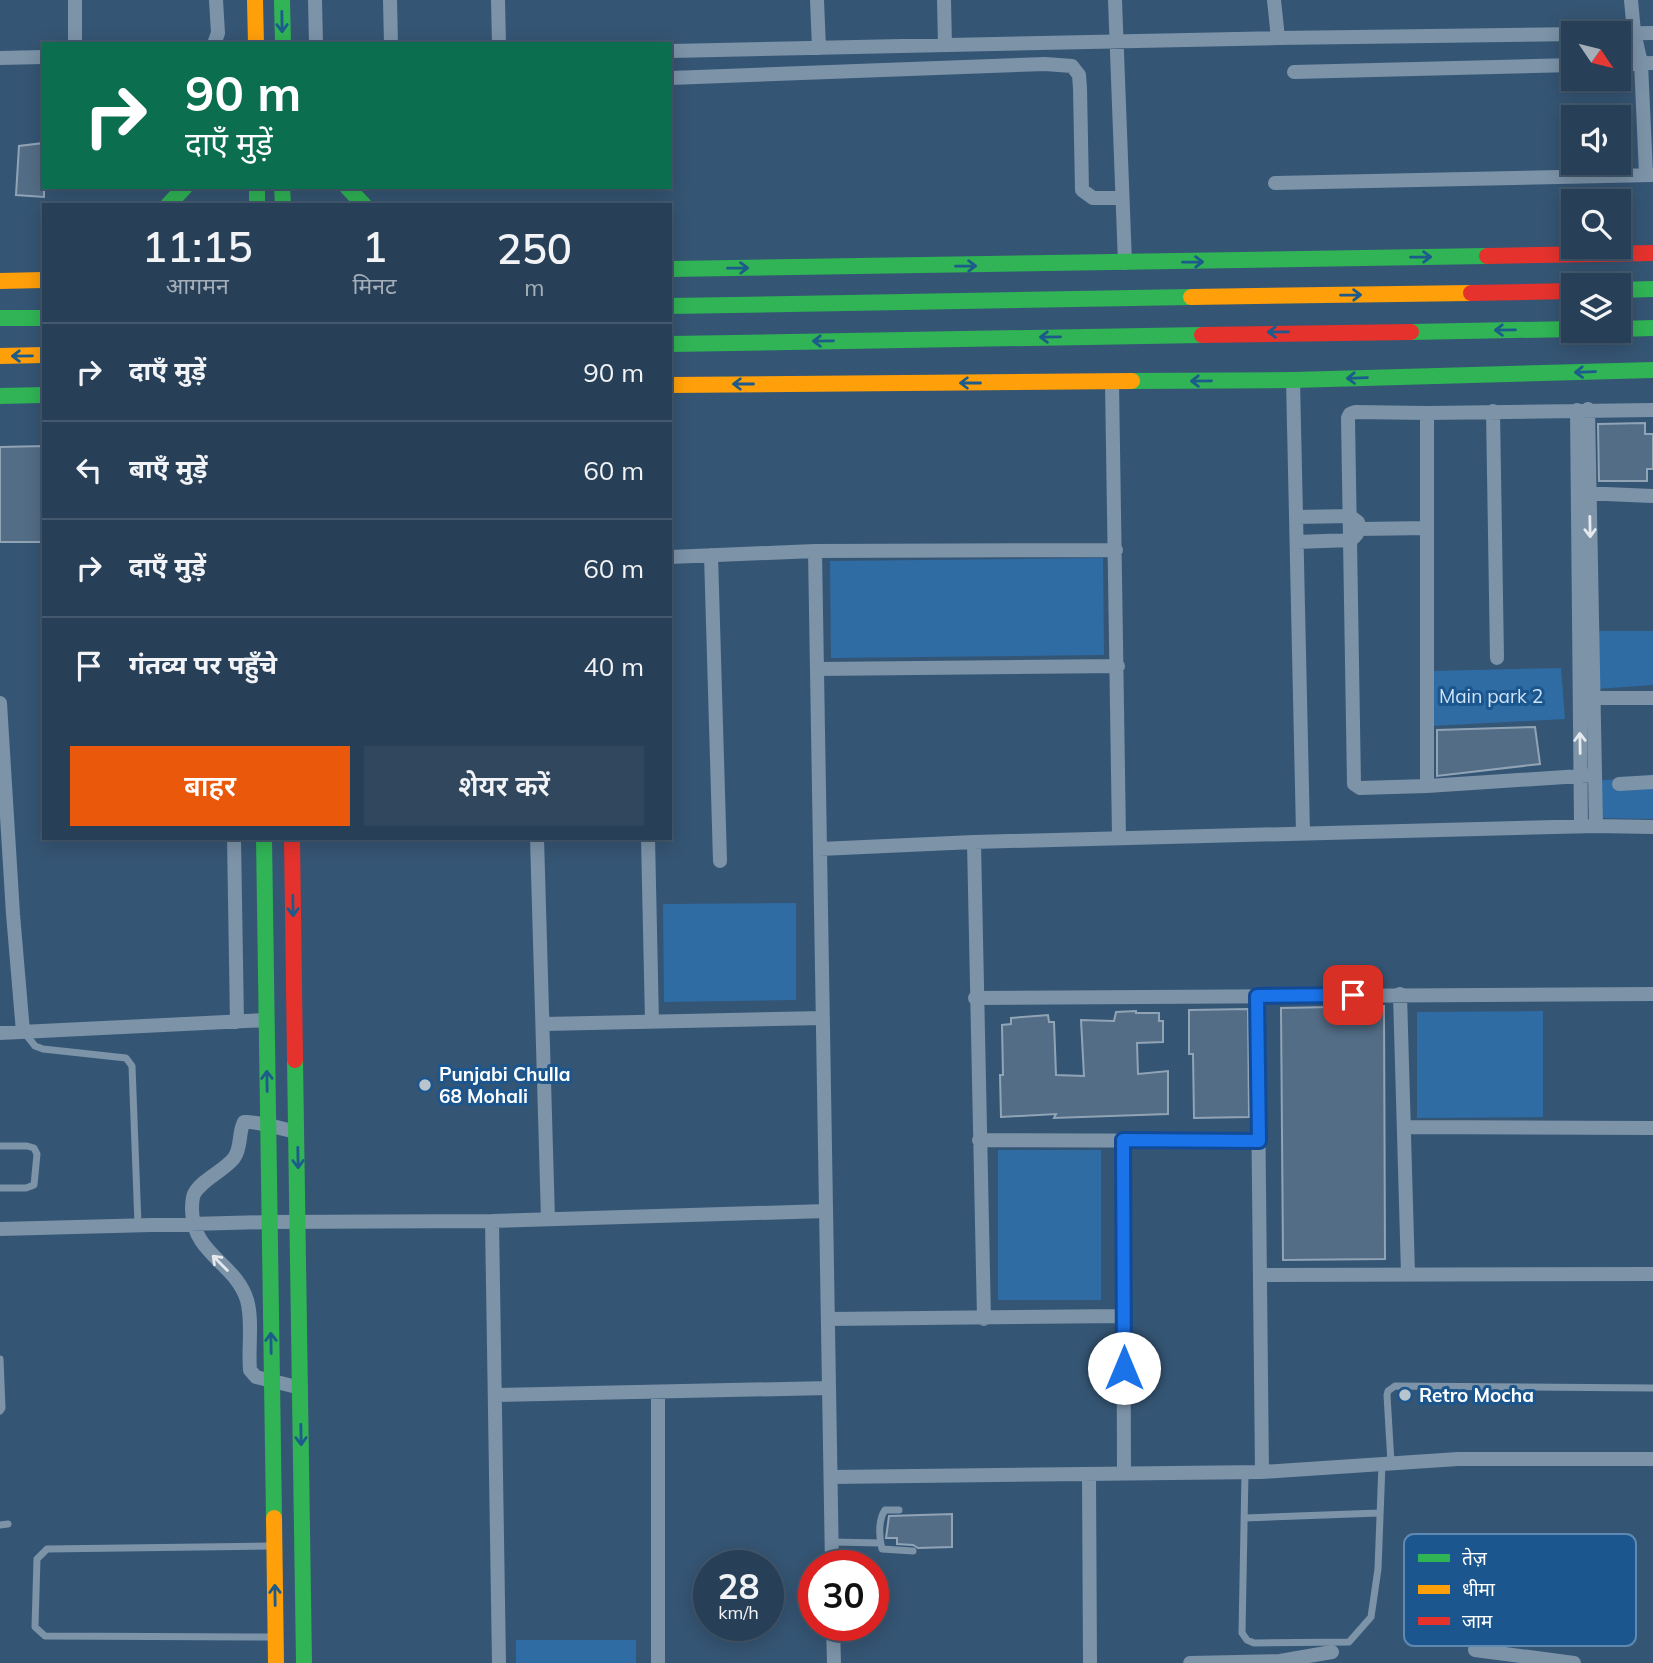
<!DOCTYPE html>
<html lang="hi">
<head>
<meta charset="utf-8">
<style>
	:root { --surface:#284057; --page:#30475d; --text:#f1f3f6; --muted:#a5afba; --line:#44596d; --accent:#ea580c }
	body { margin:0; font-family:Mulish,"Noto Sans Devanagari",sans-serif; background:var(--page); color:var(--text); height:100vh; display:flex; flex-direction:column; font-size:26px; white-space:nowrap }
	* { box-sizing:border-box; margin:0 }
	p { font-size:23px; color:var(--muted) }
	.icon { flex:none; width:38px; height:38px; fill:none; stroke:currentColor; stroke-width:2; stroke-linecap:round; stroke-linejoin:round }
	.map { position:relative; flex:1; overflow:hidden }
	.drawer { position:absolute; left:42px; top:203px; width:630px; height:637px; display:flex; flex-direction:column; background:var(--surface); border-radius:0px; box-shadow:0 4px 18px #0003,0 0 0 2px var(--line) }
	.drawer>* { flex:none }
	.guide { position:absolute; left:42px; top:42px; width:630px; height:147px; border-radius:0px; box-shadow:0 4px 18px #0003,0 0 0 2px var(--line); background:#0b6e4f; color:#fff; overflow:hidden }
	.needle { width:46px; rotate:125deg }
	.tools { position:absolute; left:1561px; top:21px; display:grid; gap:14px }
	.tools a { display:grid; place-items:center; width:70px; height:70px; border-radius:0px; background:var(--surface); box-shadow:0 4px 18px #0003,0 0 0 2px var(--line); font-size:35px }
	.speed { position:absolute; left:693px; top:1550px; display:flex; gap:14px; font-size:35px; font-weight:700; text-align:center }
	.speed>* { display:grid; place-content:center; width:91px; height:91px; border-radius:50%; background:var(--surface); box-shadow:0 4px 18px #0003,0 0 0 2px var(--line); line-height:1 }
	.speed small { font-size:18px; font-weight:400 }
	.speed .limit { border:10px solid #d22; background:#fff; color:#111 }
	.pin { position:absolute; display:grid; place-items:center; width:60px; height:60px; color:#fff; margin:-30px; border-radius:14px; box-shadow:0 4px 10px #0006 }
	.me { position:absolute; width:77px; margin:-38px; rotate:0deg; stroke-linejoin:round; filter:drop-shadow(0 0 5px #0008) }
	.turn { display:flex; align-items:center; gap:24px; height:147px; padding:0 28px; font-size:32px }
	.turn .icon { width:91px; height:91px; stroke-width:2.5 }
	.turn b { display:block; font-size:49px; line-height:60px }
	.eta { display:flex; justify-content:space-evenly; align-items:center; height:119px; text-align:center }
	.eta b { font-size:42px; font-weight:600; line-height:49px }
	.primary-button { display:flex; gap:14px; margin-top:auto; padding:14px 28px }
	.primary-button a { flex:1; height:80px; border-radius:0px; background:var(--accent); color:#fff; font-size:28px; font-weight:600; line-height:80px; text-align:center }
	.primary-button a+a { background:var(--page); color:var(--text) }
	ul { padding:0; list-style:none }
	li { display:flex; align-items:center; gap:21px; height:98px; padding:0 28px; border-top:2px solid var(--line) }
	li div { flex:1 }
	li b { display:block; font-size:26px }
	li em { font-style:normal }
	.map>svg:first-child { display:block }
</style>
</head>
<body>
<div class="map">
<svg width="1653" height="1663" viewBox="0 0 1653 1663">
	<rect width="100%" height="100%" fill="#355574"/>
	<!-- green -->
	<path fill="#2f6ca4" d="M 1103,558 L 1104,655 L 831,658 L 830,561 Z
		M 1592,631 L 1653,631 L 1653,685 L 1596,689 Z
		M 1561,668 L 1565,719 L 1431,726 L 1432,671 Z
		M 1653,779 L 1653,819 L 1599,818 L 1598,780 Z
		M 796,903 L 796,1000 L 664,1002 L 663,904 Z
		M 1543,1011 L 1543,1117 L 1417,1118 L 1417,1012 Z
		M 998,1150 L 1101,1150 L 1101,1300 L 998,1300 Z
		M 516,1640 L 636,1640 L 636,1663 L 516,1663 Z"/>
	<!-- building -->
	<path fill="#536d86" stroke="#91a4b6" stroke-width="2" d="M 44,143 L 44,197 L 16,195 L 19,146 Z
		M 1645,423 L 1645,434 L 1653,434 L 1653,469 L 1647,469 L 1647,481 L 1599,481 L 1598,424 Z
		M 44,446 L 44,542 L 0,542 L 0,447 Z
		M 1535,727 L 1540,764 L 1437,776 L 1437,730 Z
		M 1384,1006 L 1385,1259 L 1283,1260 L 1281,1008 Z
		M 1248,1009 L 1249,1117 L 1194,1118 L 1193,1054 L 1189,1054 L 1189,1010 Z
		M 1136,1011 L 1136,1013 L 1159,1013 L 1159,1021 L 1163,1021 L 1163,1042 L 1137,1043 L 1138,1074 L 1168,1071 L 1168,1114 L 1054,1118 L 1056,1114 L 1001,1117 L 1000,1075 L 1003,1075 L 1002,1025 L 1011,1024 L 1011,1018 L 1048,1015 L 1049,1022 L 1054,1022 L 1056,1075 L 1084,1076 L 1081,1020 L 1114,1021 L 1116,1012 Z
		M 952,1514 L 952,1547 L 918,1548 L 913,1545 L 897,1544 L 897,1538 L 886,1538 L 889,1516 Z"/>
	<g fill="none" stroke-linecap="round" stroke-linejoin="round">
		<!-- lane -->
		<path stroke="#7c93a8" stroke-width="7" d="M 24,1032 L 35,1046 L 43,1049 L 126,1058 L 132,1066 L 138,1225
			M 0,1146 L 27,1146 L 34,1148 L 37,1154 L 34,1185 L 26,1188 L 0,1188
			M 0,1359 L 2,1408 L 0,1411
			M 1391,1463 L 1387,1395 L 1388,1391 L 1395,1386 L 1653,1388
			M 1245,1473 L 1242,1633 L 1247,1640 L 1254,1643 L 1349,1642 L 1371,1617 L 1378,1569 L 1382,1464
			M 899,1510 L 885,1510 C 878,1520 879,1538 882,1549 L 913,1551
			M 1245,1518 L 1379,1513
			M 0,1525 L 8,1524
			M 832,1542 L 880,1543
			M 270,1546 L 47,1549 L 37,1559 L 35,1627 L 45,1636 L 274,1637"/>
		<!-- street -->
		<path stroke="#7c93a8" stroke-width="14" d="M 75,0 L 75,44
			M 315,0 L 316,44
			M 390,0 L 391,44
			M 498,0 L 499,44
			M 817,0 L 819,48
			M 944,0 L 945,45
			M 1115,0 L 1125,263
			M 1274,0 L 1278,38
			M 1631,0 L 1634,32 L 1641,63 L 1646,174
			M 214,44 L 218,33 L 216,0
			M 670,51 L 1278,38 L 1653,33
			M 0,58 L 44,57
			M 1619,64 L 1653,63
			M 1294,72 L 1573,65
			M 670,78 L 1045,64 L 1072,66 L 1079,75 L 1080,88 L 1082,190 L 1093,198 L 1122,198
			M 1275,183 L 1653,175
			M 1293,380 L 1303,833
			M 1112,382 L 1119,837
			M 1588,409 L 1596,826
			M 1577,410 L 1581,826
			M 1493,411 L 1497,658
			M 1581,493 L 1653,496
			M 1296,517 L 1350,516 L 1358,522 C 1360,531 1358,536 1350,540 L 1297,542
			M 1359,529 L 1427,528
			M 815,551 L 832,1566
			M 711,555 L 720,861
			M 670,557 L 815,551 L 1116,550
			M 817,669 L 1118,666
			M 1584,698 L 1653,698
			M 0,703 L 13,914 L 23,1032
			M 1595,775 L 1427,786 L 1427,413 L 1653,410
			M 1619,784 L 1653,782
			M 1427,786 L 1360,788 L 1354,784 L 1348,418 L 1350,414 L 1355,412 L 1427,413
			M 234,838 L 237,1022
			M 537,838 L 548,1219
			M 648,838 L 652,1022
			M 974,842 L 984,1319
			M 820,849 L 974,842 L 1596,826 L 1653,827
			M 1400,994 L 1408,1274
			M 1257,996 L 1262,1472
			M 975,998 L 1653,994
			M 544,1024 L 823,1018
			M 0,1033 L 267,1020
			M 1404,1127 L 1653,1128
			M 297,1132 C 286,1130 252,1120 244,1122 C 238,1133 242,1147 234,1158 C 224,1171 202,1179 194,1194 C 192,1199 192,1205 192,1210 C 193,1255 235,1262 247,1300 C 253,1321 248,1348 250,1370 L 256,1377 L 301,1388
			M 979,1140 L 1259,1141
			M 1123,1140 L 1124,1473
			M 492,1221 L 499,1663
			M 0,1229 L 269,1222 L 492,1221 L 826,1211
			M 1260,1275 L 1653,1274
			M 828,1319 L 1124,1316
			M 658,1393 L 658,1663
			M 495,1395 L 829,1388
			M 1089,1474 L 1090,1663
			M 831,1477 L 1262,1472 L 1458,1459 L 1653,1459
			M 833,1626 L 834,1663
			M 1475,1650 L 1574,1663
			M 1190,1663 L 1280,1661 L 1332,1652"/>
		<!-- fast -->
		<path stroke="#30b455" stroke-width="16" d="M 282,0 L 283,44
			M 257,187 L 257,205
			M 282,187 L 283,205
			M 347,187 L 364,205
			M 168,205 L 185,187
			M 670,269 L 1487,256
			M 1619,290 L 1653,289
			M 670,306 L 1191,297
			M 0,318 L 44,318
			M 1619,329 L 1653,328
			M 1411,332 L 1573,329
			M 670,344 L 1202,335
			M 1132,381 L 1293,380 L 1653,370
			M 0,396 L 44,395
			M 264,838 L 274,1518
			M 295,1060 L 304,1663"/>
		<!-- slow -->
		<path stroke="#ff9f0a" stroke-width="16" d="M 255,0 L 256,44
			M 0,281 L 44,280
			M 1191,297 L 1471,293
			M 0,356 L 44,355
			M 670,385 L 1132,381
			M 274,1518 L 276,1663"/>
		<!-- jam -->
		<path stroke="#e5322d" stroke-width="16" d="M 1487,256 L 1653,253
			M 1471,293 L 1573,291
			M 1202,335 L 1411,332
			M 292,838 L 295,1060"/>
	</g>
	<!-- one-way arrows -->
	<defs><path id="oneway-shaft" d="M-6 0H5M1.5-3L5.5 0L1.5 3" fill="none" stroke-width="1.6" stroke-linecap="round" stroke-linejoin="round" transform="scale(1.75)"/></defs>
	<g stroke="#1c5b8b">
		<use href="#oneway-shaft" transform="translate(282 22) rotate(89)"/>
		<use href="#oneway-shaft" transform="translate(1421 257) rotate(-1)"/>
		<use href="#oneway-shaft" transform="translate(1193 262) rotate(-1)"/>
		<use href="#oneway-shaft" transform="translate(966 266) rotate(-1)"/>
		<use href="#oneway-shaft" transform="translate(738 268) rotate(-1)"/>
		<use href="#oneway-shaft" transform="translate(1351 295) rotate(-1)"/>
		<use href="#oneway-shaft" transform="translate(1505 330) rotate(179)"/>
		<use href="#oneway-shaft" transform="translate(1278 332) rotate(179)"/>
		<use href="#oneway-shaft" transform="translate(1050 337) rotate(179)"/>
		<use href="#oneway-shaft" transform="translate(823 341) rotate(179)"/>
		<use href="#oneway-shaft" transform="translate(22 356) rotate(179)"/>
		<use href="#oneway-shaft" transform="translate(1585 372) rotate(178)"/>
		<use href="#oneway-shaft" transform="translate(1357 378) rotate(178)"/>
		<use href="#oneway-shaft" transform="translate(1201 381) rotate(179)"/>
		<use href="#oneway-shaft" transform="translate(970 383) rotate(180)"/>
		<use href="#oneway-shaft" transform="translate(743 384) rotate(180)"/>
		<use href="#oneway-shaft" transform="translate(293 906) rotate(89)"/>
		<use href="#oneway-shaft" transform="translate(267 1081) rotate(-91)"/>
		<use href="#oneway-shaft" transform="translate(298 1158) rotate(89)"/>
		<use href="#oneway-shaft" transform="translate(271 1343) rotate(-91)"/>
		<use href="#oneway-shaft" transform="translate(301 1435) rotate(89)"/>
		<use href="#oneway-shaft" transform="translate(275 1595) rotate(-91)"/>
	</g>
	<g stroke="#e5e9ee">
		<use href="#oneway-shaft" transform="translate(1590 527) rotate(89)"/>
		<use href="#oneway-shaft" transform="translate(1580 743) rotate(-91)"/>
		<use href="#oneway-shaft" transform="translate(220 1263) rotate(-135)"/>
	</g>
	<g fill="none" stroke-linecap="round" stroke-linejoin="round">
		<!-- route casing -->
		<g stroke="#114b97" stroke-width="18">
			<path id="route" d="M 1124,1368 L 1123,1140 L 1259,1141 L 1257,996 L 1353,995"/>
		</g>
		<!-- route -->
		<use href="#route" stroke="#1a73e8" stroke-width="12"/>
	</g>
	<!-- markers -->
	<g fill="#b8c4ce" stroke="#1b568e" stroke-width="2.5">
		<circle cx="425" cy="1085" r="7"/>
		<circle cx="1405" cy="1395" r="7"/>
	</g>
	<g text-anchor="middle" stroke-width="6" stroke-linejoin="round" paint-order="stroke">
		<!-- park labels -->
		<g font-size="19" fill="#cfe5fa" stroke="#1b568e">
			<text x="1491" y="703">Main park 2</text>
		</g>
		<!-- poi labels -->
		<g font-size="19" font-weight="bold" fill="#fff" stroke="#1b568e" text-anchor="start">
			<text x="439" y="1081">Punjabi Chulla<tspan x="439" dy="22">68 Mohali</tspan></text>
			<text x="1419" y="1402">Retro Mocha</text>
		</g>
	</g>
	<!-- legend -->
	<rect x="1404" y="1534" width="232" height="112" rx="10" fill="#1b568e" stroke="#5f89b0" stroke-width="2"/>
	<rect x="1418" y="1554" width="32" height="8" fill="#30b455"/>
	<rect x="1418" y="1585" width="32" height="9" fill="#ff9f0a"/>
	<rect x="1418" y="1617" width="32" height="8" fill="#e5322d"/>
	<g font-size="19" fill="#fff">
		<text x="1462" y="1565">तेज़</text>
		<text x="1462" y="1596">धीमा</text>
		<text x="1462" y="1628">जाम</text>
	</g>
</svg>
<div class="tools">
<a><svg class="needle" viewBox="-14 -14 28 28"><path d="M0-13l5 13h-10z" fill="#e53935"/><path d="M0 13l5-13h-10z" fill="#a5afba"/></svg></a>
<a><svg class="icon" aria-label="sound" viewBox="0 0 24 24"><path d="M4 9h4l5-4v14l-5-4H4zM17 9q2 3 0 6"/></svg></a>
<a><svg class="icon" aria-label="search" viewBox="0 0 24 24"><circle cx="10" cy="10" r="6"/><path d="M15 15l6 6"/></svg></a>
<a><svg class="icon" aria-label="layers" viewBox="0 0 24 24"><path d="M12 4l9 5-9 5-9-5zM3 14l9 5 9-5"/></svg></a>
</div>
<div class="speed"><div>28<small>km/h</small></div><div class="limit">30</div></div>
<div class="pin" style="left:1353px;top:995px;background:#d93025"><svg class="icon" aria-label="arrive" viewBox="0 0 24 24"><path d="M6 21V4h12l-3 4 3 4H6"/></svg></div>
<svg class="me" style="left:1124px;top:1368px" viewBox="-20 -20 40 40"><circle r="19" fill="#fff"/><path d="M0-13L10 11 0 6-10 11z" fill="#1a73e8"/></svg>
<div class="guide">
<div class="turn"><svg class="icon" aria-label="right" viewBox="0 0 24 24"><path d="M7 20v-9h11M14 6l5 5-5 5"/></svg><div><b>90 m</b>दाएँ मुड़ें</div></div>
</div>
<section class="drawer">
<div class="eta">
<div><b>11:15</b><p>आगमन</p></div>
<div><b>1</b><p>मिनट</p></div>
<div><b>250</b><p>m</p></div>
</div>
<ul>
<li><svg class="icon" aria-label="right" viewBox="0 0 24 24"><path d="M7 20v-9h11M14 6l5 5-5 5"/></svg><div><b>दाएँ मुड़ें</b></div><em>90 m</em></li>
<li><svg class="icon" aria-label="left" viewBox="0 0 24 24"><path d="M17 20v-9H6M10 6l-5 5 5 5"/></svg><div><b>बाएँ मुड़ें</b></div><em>60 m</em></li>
<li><svg class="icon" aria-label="right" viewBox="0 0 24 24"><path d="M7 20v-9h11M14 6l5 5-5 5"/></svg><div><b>दाएँ मुड़ें</b></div><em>60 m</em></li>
<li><svg class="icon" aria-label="arrive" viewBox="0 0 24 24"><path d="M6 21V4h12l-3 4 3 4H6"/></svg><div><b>गंतव्य पर पहुँचे</b></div><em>40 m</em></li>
</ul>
<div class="primary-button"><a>बाहर</a><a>शेयर करें</a></div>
</section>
</div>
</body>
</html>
